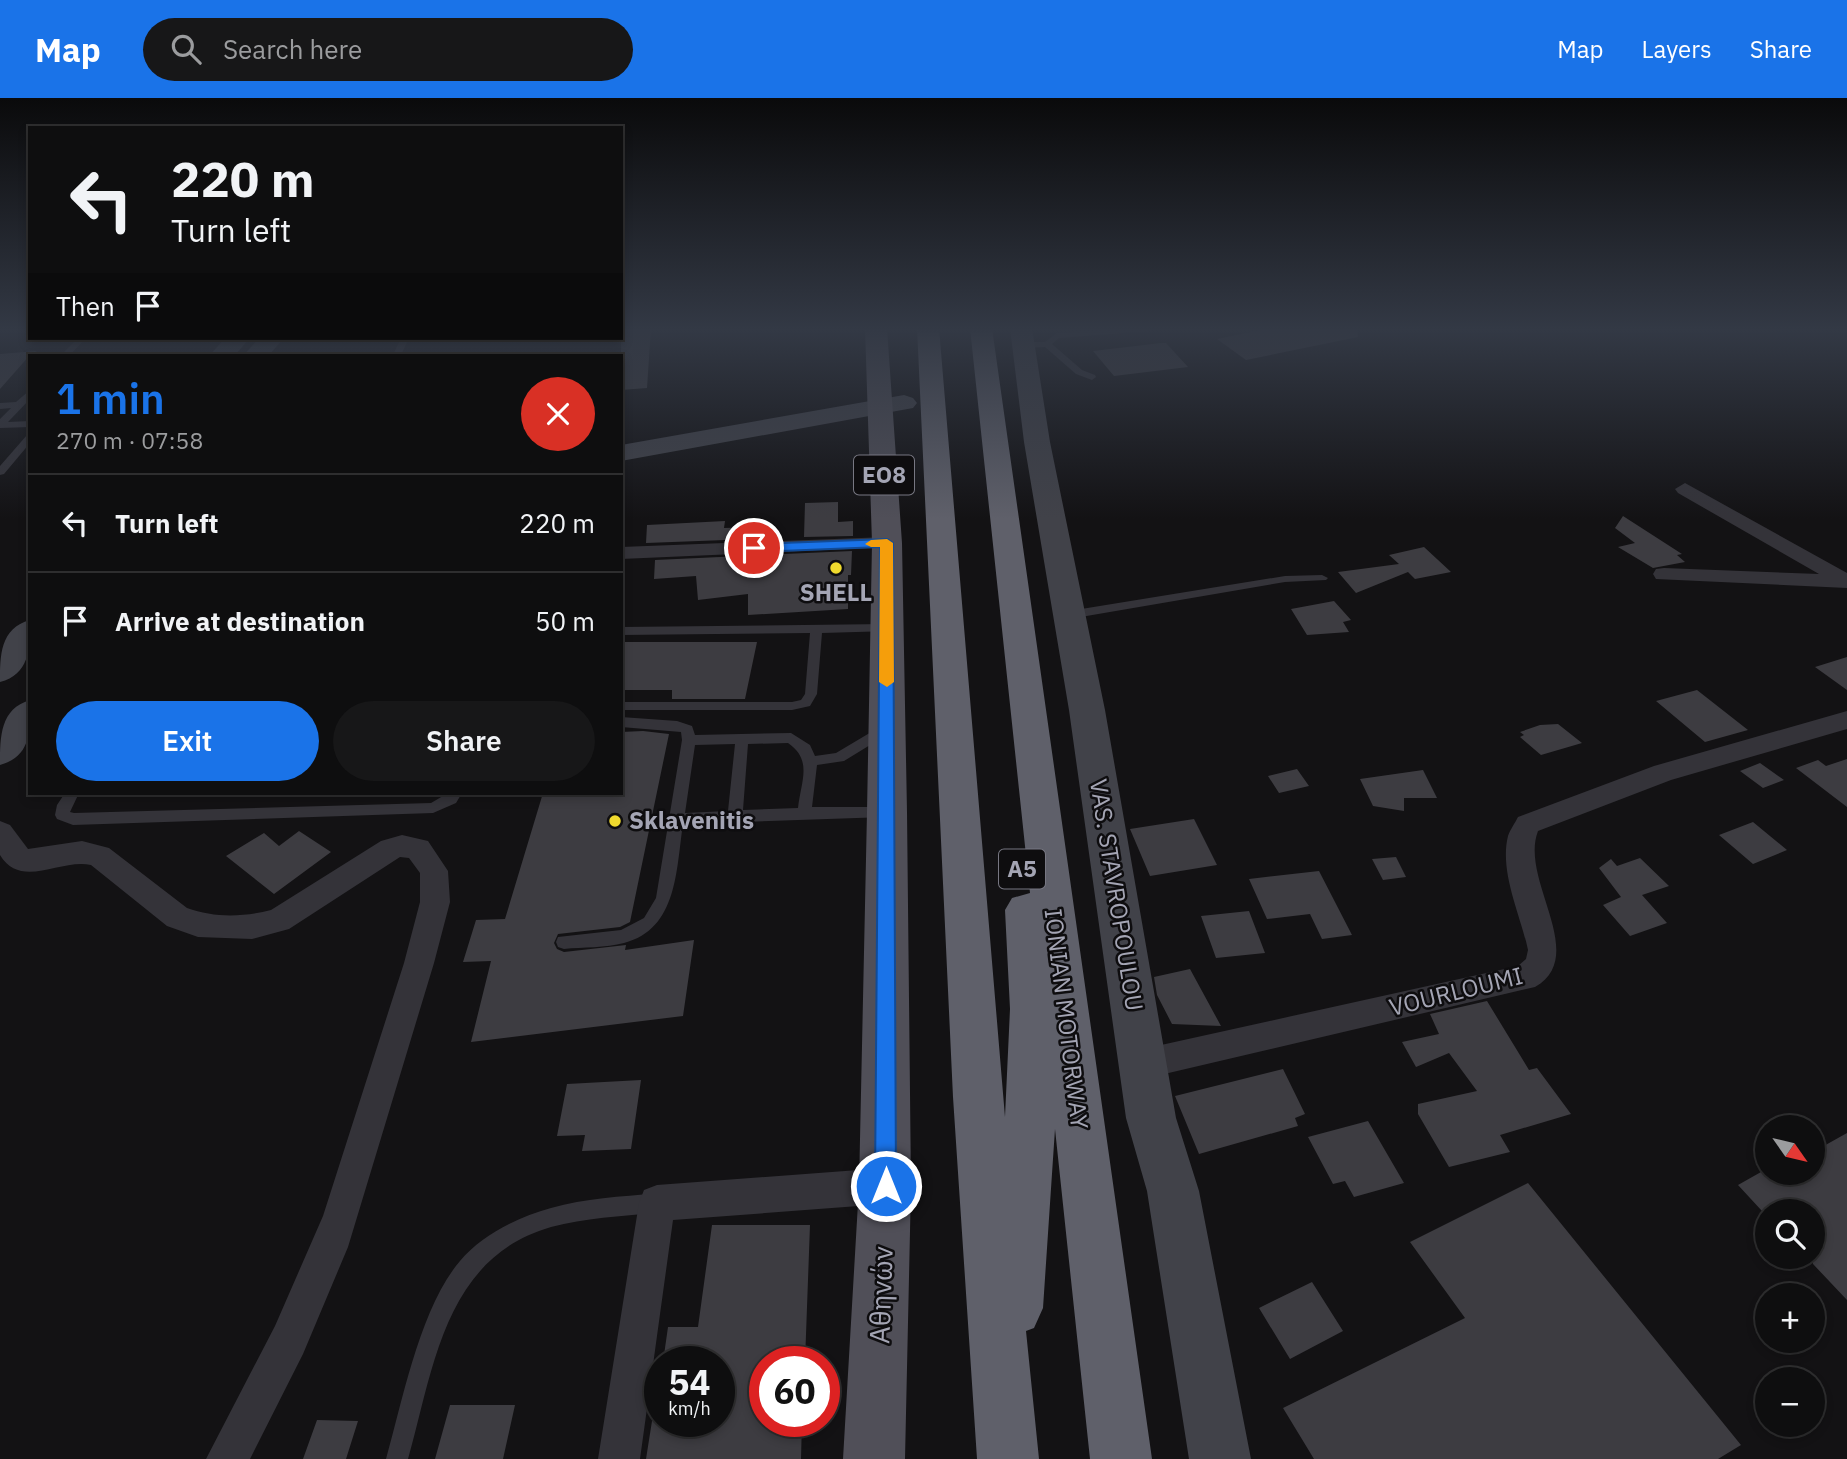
<!DOCTYPE html>
<html lang="en">
<head>
<meta charset="utf-8">
<style>
	:root { --surface:#0e0e0f; --page:#171718; --text:#f1f3f6; --muted:#9b9c9e; --line:#2e2e2f; --accent:#1a73e8 }
	body { margin:0; font-family:"IBM Plex Sans",sans-serif; background:var(--page); color:var(--text); height:100vh; display:flex; flex-direction:column; font-size:26px; white-space:nowrap }
	* { box-sizing:border-box; margin:0 }
	p { font-size:23px; color:var(--muted) }
	.icon { flex:none; width:38px; height:38px; fill:none; stroke:currentColor; stroke-width:2; stroke-linecap:round; stroke-linejoin:round }
	.map { position:relative; flex:1; overflow:hidden }
	.drawer { position:absolute; left:28px; top:256px; width:595px; height:441px; display:flex; flex-direction:column; background:var(--surface); border-radius:0px; box-shadow:0 4px 10px #0003,0 0 0 2px var(--line) }
	.drawer>* { flex:none }
	.banner { position:absolute; left:28px; top:28px; width:595px; height:214px; border-radius:0px; box-shadow:0 4px 10px #0003,0 0 0 2px var(--line); background:#0e0e0f; color:var(--text); overflow:hidden }
	.needle { width:46px; rotate:124deg }
	.buttons { position:absolute; left:1755px; top:1017px; display:grid; gap:14px }
	.buttons a { display:grid; place-items:center; width:70px; height:70px; border-radius:50%; background:var(--surface); box-shadow:0 4px 10px #0003,0 0 0 2px var(--line); font-size:35px }
	.speed { position:absolute; left:644px; top:1248px; display:flex; gap:14px; font-size:35px; font-weight:700; text-align:center }
	.speed>* { display:grid; place-content:center; width:91px; height:91px; border-radius:50%; background:var(--surface); box-shadow:0 4px 10px #0003,0 0 0 2px var(--line); line-height:1 }
	.speed small { font-size:18px; font-weight:400 }
	.speed .limit { border:10px solid #d22; background:#fff; color:#111 }
	.pin { position:absolute; display:grid; place-items:center; width:60px; height:60px; color:#fff; margin:-30px; border:4px solid #fff; border-radius:50%; box-shadow:0 2px 7px #0007 }
	.me { position:absolute; width:77px; margin:-38px; rotate:0deg; stroke-linejoin:round; filter:drop-shadow(0 0 5px #0008) }
	.turn { display:flex; align-items:center; gap:24px; height:147px; padding:0 28px; font-size:32px }
	.turn .icon { width:91px; height:91px; stroke-width:2.5 }
	.turn b { display:block; font-size:49px; line-height:60px }
	.then { display:flex; align-items:center; height:66px; padding:0 28px; background:#0003; gap:14px; font-size:26px }
	.round { display:grid; place-items:center; flex:none; width:74px; height:74px; border-radius:37px; background:var(--page) }
	.head { display:flex; align-items:center; justify-content:space-between; height:119px; padding:0 28px }
	h1 { font-size:42px; font-weight:600; line-height:52px; color:var(--accent) }
	.primary-button { display:flex; gap:14px; margin-top:auto; padding:14px 28px }
	.primary-button a { flex:1; height:80px; border-radius:42px; background:var(--accent); color:#fff; font-size:28px; font-weight:600; line-height:80px; text-align:center }
	.primary-button a+a { background:var(--page); color:var(--text) }
	ul { padding:0; list-style:none }
	li { display:flex; align-items:center; gap:21px; height:98px; padding:0 28px; border-top:2px solid var(--line) }
	li div { flex:1 }
	li b { display:block; font-size:26px }
	li em { font-style:normal }
	header { display:flex; align-items:center; gap:42px; box-sizing:border-box; height:98px; padding:0 35px; background:var(--accent); color:#fff }
	header strong { font-size:33px }
	nav { display:flex; gap:38px; margin-inline-start:auto; font-size:24px }
	.search { width:490px; height:63px; background:var(--page); display:flex; align-items:center; gap:18px; box-sizing:border-box; padding:0 24px; border-radius:38px; color:var(--muted); font-size:26px }
	.map>svg:first-child { display:block }
</style>
</head>
<body>
<header>
<strong>Map</strong>
<div class="search"><svg class="icon" aria-label="search" viewBox="0 0 24 24"><circle cx="10" cy="10" r="6"/><path d="M15 15l6 6"/></svg>Search here</div>
<nav><a>Map</a><a>Layers</a><a>Share</a></nav>
</header>
<div class="map">
<svg width="1847" height="1361" viewBox="0 0 1847 1361">
	<rect width="100%" height="100%" fill="#131214"/>
	<!-- building -->
	<path fill="#3d3c41" d="M 621,230 L 651,230 L 647,290 L 621,292 Z
		M 1270,230 L 1357,230 L 1358,239 L 1246,262 L 1217,241 Z
		M 1161,245 L 1166,245 L 1188,269 L 1114,278 L 1093,253 Z
		M 37,253 L 30,257 L 0,291 L 0,256 Z
		M 838,404 L 838,424 L 853,423 L 853,438 L 804,439 L 805,405 Z
		M 1623,418 L 1682,456 L 1677,457 L 1685,464 L 1653,470 L 1618,449 L 1635,445 L 1615,430 Z
		M 725,423 L 724,430 L 754,429 L 752,441 L 646,445 L 647,427 Z
		M 1424,449 L 1451,474 L 1415,481 L 1408,474 L 1356,495 L 1338,474 L 1399,466 L 1389,457 Z
		M 852,453 L 851,477 L 848,477 L 848,511 L 748,517 L 748,496 L 698,502 L 696,478 L 654,481 L 655,462 Z
		M 1334,503 L 1351,522 L 1343,524 L 1349,534 L 1307,537 L 1291,511 Z
		M 621,544 L 757,544 L 745,601 L 672,601 L 672,592 L 621,592 Z
		M 1847,559 L 1847,592 L 1815,569 Z
		M 1697,592 L 1748,632 L 1705,644 L 1656,603 Z
		M 1558,626 L 1582,645 L 1541,657 L 1520,639 L 1524,637 L 1520,634 L 1540,627 Z
		M 643,633 L 669,636 L 630,824 L 620,829 L 558,836 L 554,845 L 557,851 L 564,854 L 626,847 L 625,852 L 694,842 L 683,918 L 471,944 L 491,863 L 463,864 L 476,822 L 505,821 L 543,695 L 621,695 L 621,634 Z
		M 1847,661 L 1847,709 L 1796,670 L 1818,662 L 1826,668 Z
		M 1760,665 L 1784,682 L 1763,690 L 1740,673 Z
		M 1297,671 L 1309,688 L 1279,695 L 1268,678 Z
		M 1423,672 L 1437,700 L 1404,700 L 1404,713 L 1373,708 L 1360,681 Z
		M 1194,721 L 1217,767 L 1150,778 L 1130,731 Z
		M 1753,724 L 1787,752 L 1753,766 L 1719,737 Z
		M 299,733 L 331,754 L 274,796 L 226,758 L 264,735 L 279,748 Z
		M 1396,759 L 1406,779 L 1383,782 L 1372,761 Z
		M 1640,760 L 1669,788 L 1642,797 L 1667,825 L 1630,838 L 1603,807 L 1621,799 L 1599,770 L 1611,761 L 1617,768 Z
		M 1319,773 L 1352,837 L 1322,841 L 1310,816 L 1267,821 L 1249,781 Z
		M 1249,813 L 1265,855 L 1216,860 L 1201,818 Z
		M 1190,871 L 1221,928 L 1172,926 L 1157,897 L 1154,879 Z
		M 1487,903 L 1529,972 L 1537,970 L 1571,1016 L 1500,1037 L 1510,1054 L 1449,1069 L 1418,1016 L 1418,1006 L 1477,993 L 1449,955 L 1416,969 L 1402,944 L 1439,936 L 1430,916 Z
		M 1283,971 L 1305,1016 L 1295,1020 L 1298,1028 L 1199,1056 L 1175,998 Z
		M 641,982 L 631,1051 L 582,1053 L 585,1037 L 557,1038 L 567,986 Z
		M 1368,1023 L 1404,1085 L 1354,1099 L 1345,1083 L 1333,1086 L 1308,1039 Z
		M 1847,1035 L 1847,1202 L 1813,1166 L 1813,1113 L 1762,1113 L 1738,1087 L 1761,1074 L 1813,1074 L 1813,1054 Z
		M 1528,1085 L 1741,1347 L 1718,1361 L 1314,1361 L 1283,1310 L 1465,1220 L 1410,1144 Z
		M 712,1127 L 810,1127 L 805,1264 L 765,1264 L 765,1323 L 802,1323 L 801,1361 L 646,1361 L 652,1323 L 719,1323 L 719,1264 L 663,1264 L 668,1229 L 698,1229 Z
		M 1312,1184 L 1343,1233 L 1290,1261 L 1259,1210 Z
		M 450,1307 L 515,1307 L 503,1361 L 435,1361 Z
		M 317,1322 L 358,1323 L 346,1361 L 303,1361 Z"/>
	<g fill="none" stroke-linecap="round" stroke-linejoin="round">
		<!-- lane -->
		<path fill="#343339" fill-rule="evenodd" d="M 1128,230 L 1153,231 L 1149,233 L 1059,240 L 1052,246 L 1082,272 L 1095,277 L 1096,279 L 1092,282 L 1076,276 L 1045,249 L 1023,250 L 1019,247 L 1023,244 L 1045,244 L 1057,235 Z
			M 78,240 L 86,240 L 70,257 L 61,257 Z
			M 401,240 L 409,240 L 401,257 L 393,257 Z
			M 30,292 L 30,301 L 8,324 L 30,323 L 30,329 L 0,330 L 0,321 L 11,310 L 0,311 L 0,305 L 16,304 Z
			M 30,336 L 30,345 L 4,376 L 0,377 L 0,368 L 27,337 Z
			M 1322,477 L 1328,480 L 1326,482 L 1285,484 L 1069,521 L 1063,517 L 1069,513 L 1285,478 Z
			M 887,526 L 893,530 L 891,533 L 822,535 L 817,596 L 810,608 L 792,612 L 621,612 L 621,604 L 792,604 L 801,602 L 805,596 L 810,535 L 621,537 L 621,529 Z
			M 621,619 L 677,623 L 692,628 L 695,637 L 791,635 L 810,647 L 815,658 L 836,655 L 878,630 L 888,630 L 890,633 L 888,636 L 844,663 L 817,667 L 812,709 L 886,709 L 891,710 L 893,714 L 891,718 L 886,719 L 683,726 C 676,771 678,831 624,845 C 606,850 583,849 564,851 L 558,849 L 556,844 L 558,839 L 621,832 L 644,820 L 656,800 L 682,642 L 681,634 L 621,629 ZM 788,645 C 813,662 801,683 798,710 L 743,712 L 748,646 ZM 735,646 L 728,713 L 685,715 L 695,647 Z
			M 65,695 L 79,695 L 70,714 L 74,715 L 431,705 L 448,695 L 462,695 L 456,705 L 433,715 L 73,727 L 57,721 L 55,717 L 57,707 Z
			M 656,1095 L 663,1098 L 666,1105 L 663,1112 L 656,1115 C 621,1118 585,1120 551,1129 C 444,1160 434,1270 408,1361 L 386,1361 C 403,1301 420,1210 460,1163 C 482,1137 518,1119 551,1110 C 585,1100 621,1099 656,1095 Z"/>
		<!-- street -->
		<path fill="#343339" fill-rule="evenodd" d="M 1685,385 L 1847,475 L 1847,490 L 1656,481 L 1653,476 L 1656,471 L 1664,470 L 1819,476 L 1678,395 L 1675,391 Z
			M 887,439 L 894,441 L 897,445 L 894,449 L 621,461 L 621,449 Z
			M 1847,613 L 1847,631 L 1671,682 L 1538,733 C 1519,782 1590,857 1535,889 L 1143,981 L 1131,977 L 1126,966 L 1131,955 L 1143,951 L 1518,868 L 1526,861 L 1528,852 C 1521,818 1499,774 1508,738 C 1510,732 1515,725 1518,719 L 1654,668 Z
			M 0,723 L 10,727 L 28,751 L 82,743 L 109,750 L 187,810 C 214,820 244,819 271,812 L 381,743 L 402,737 L 428,743 L 448,773 L 450,804 L 434,865 L 348,1149 L 303,1256 L 250,1361 L 206,1361 L 275,1228 L 323,1118 L 404,865 L 420,804 L 420,775 L 409,760 L 400,759 L 289,831 L 252,841 L 198,839 L 167,828 L 91,767 C 61,760 21,792 0,757 Z
			M 885,1070 L 898,1075 L 903,1088 L 898,1101 L 885,1106 L 673,1122 L 640,1361 L 598,1361 L 639,1105 L 644,1092 L 657,1087 Z"/>
		<!-- secondary -->
		<path fill="#414249" fill-rule="evenodd" d="M 1010,230 L 1032,230 L 1050,344 L 1105,612 L 1176,1020 L 1199,1093 L 1251,1361 L 1189,1361 L 1147,1093 L 1126,1020 L 1069,612 L 1024,344 Z
			M 225,240 L 250,240 L 235,257 L 210,257 Z
			M 259,240 L 284,240 L 269,257 L 244,257 Z
			M 904,297 L 913,300 L 917,305 L 913,310 L 621,363 L 621,347 Z
			M 30,522 C 30,548 31,576 0,584 C 0,558 0,530 30,522 Z
			M 30,602 C 30,630 33,658 0,667 C 0,639 0,611 30,602 Z"/>
		<!-- primary -->
		<path fill="#504f58" fill-rule="evenodd" d="M 865,230 L 887,230 L 902,445 L 907,714 L 911,1088 L 905,1361 L 843,1361 L 859,1088 L 867,714 L 872,445 Z"/>
		<!-- highway -->
		<path fill="#5f606a" fill-rule="evenodd" d="M 917,230 L 939,230 L 1005,1019 L 1010,911 L 1005,812 L 1012,800 L 1030,795 L 970,230 L 992,230 L 1152,1361 L 1090,1361 L 1055,1031 L 1043,1210 L 1034,1230 L 1026,1233 L 1039,1361 L 977,1361 L 953,999 Z"/>
	</g>
	<!-- sky -->
	<linearGradient id="sky" x2="0" y2="1"><stop stop-color="#0a0a0b"/><stop offset="0.55" stop-color="#333945"/><stop offset="1" stop-color="#333945" stop-opacity="0"/></linearGradient>
	<rect width="1847" height="421" fill="url(#sky)"/>
	<!-- route -->
	<path fill="#1a73e8" stroke="#114b97" stroke-width="2" d="M 887,441 L 893,445 L 896,1088 L 893,1096 L 886,1099 L 878,1096 L 875,1088 L 880,449 L 754,454 L 748,450 L 754,446 Z"/>
	<!-- slow -->
	<path fill="#f59e0b" d="M 887,441 L 893,445 L 894,584 L 887,589 L 879,584 L 880,449 L 871,449 L 865,446 L 871,442 Z"/>
	<!-- markers -->
	<g fill="#f0da2e" stroke="#0e0d0f" stroke-width="2.5">
		<circle cx="836" cy="470" r="7"/>
		<circle cx="615" cy="723" r="7"/>
	</g>
	<g text-anchor="middle" stroke-width="5" stroke-linejoin="round" paint-order="stroke">
		<!-- shield labels -->
		<g fill="#0e0d0f" stroke="#777782" stroke-width="2">
			<rect x="854" y="357.5" width="60" height="39" rx="5"/>
			<rect x="999" y="751.5" width="46" height="39" rx="5"/>
		</g>
		<g font-size="23" font-weight="bold" fill="#a4a5b4">
			<text x="884" y="385">ΕΟ8</text>
			<text x="1022" y="779">Α5</text>
		</g>
		<!-- poi labels -->
		<g font-size="24" font-weight="bold" fill="#a4a5b4" stroke="#0e0d0f">
			<text x="836" y="503">SHELL</text>
			<text x="629" y="731" text-anchor="start">Sklavenitis</text>
		</g>
		<!-- street labels -->
		<g font-size="24" fill="#a4a5b4" stroke="#0e0d0f">
			<text transform="translate(1116 797) rotate(81)" y="8">VAS. STAVROPOULOU</text>
			<text transform="translate(1456 894) rotate(-14)" y="8">VOURLOUMI</text>
			<text transform="translate(1066 921) rotate(83)" y="8">IONIAN MOTORWAY</text>
		</g>
		<!-- near-street labels -->
		<g font-size="28" fill="#a4a5b4" stroke="#0e0d0f">
			<text transform="translate(881 1197) rotate(-88)" y="10">Αθηνών</text>
		</g>
	</g>
</svg>
<div class="buttons">
<a><svg class="needle" viewBox="-14 -14 28 28"><path d="M0-13l5 13h-10z" fill="#e53935"/><path d="M0 13l5-13h-10z" fill="#9b9c9e"/></svg></a>
<a><svg class="icon" aria-label="search" viewBox="0 0 24 24"><circle cx="10" cy="10" r="6"/><path d="M15 15l6 6"/></svg></a>
<a>+</a>
<a>−</a>
</div>
<div class="speed"><div>54<small>km/h</small></div><div class="limit">60</div></div>
<div class="pin" style="left:754px;top:450px;background:#d93025"><svg class="icon" aria-label="arrive" viewBox="0 0 24 24"><path d="M6 21V4h12l-3 4 3 4H6"/></svg></div>
<svg class="me" style="left:886px;top:1088px" viewBox="-20 -20 40 40"><circle r="17" fill="#1a73e8" stroke="#fff" stroke-width="3"/><path d="M0-11L8 9 0 5-8 9z" fill="#fff"/></svg>
<div class="banner">
<div class="turn"><svg class="icon" aria-label="left" viewBox="0 0 24 24"><path d="M17 20v-9H6M10 6l-5 5 5 5"/></svg><div><b>220 m</b>Turn left</div></div>
<div class="then">Then<svg class="icon" aria-label="arrive" viewBox="0 0 24 24"><path d="M6 21V4h12l-3 4 3 4H6"/></svg></div>
</div>
<section class="drawer">
<div class="head"><div><h1>1 min</h1><p>270 m · 07:58</p></div><a class="round" style="background:#d93025;color:#fff"><svg class="icon" aria-label="close" viewBox="0 0 24 24"><path d="M6 6l12 12M18 6L6 18"/></svg></a></div>
<ul>
<li><svg class="icon" aria-label="left" viewBox="0 0 24 24"><path d="M17 20v-9H6M10 6l-5 5 5 5"/></svg><div><b>Turn left</b></div><em>220 m</em></li>
<li><svg class="icon" aria-label="arrive" viewBox="0 0 24 24"><path d="M6 21V4h12l-3 4 3 4H6"/></svg><div><b>Arrive at destination</b></div><em>50 m</em></li>
</ul>
<div class="primary-button"><a>Exit</a><a>Share</a></div>
</section>
</div>
</body>
</html>
